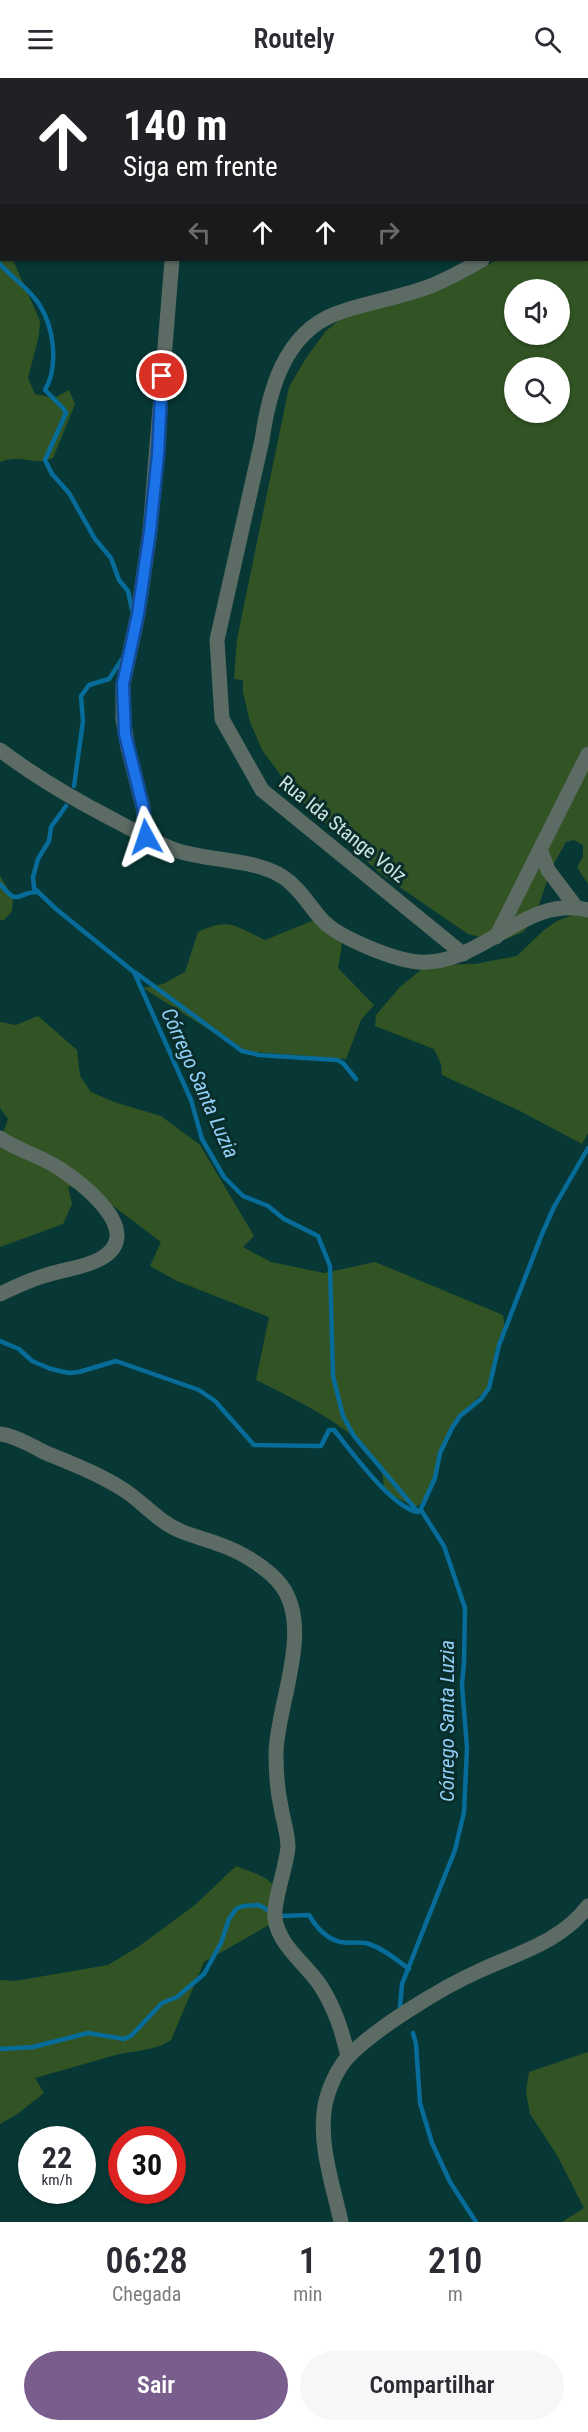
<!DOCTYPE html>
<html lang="pt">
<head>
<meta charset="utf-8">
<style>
	:root { --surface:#fff; --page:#f7f7f7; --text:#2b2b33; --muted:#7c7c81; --accent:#795d8c }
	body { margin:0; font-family:"Roboto Condensed",sans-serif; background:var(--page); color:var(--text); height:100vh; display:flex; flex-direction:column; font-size:22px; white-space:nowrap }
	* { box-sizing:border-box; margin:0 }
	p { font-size:20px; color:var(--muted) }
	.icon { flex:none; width:33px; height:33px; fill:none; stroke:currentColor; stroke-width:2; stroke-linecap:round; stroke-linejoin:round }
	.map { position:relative; height:2144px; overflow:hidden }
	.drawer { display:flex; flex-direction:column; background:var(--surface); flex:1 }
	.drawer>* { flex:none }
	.hud { position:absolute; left:0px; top:0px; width:588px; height:183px; box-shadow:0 2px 4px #0004; background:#202124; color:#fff; overflow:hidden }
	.fabs { position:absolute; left:504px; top:201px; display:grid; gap:12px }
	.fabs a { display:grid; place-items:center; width:66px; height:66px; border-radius:50%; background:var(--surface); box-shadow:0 2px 4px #0004; font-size:30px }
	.speed { position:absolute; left:18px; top:2048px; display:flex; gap:12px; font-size:30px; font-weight:700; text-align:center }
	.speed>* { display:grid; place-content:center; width:78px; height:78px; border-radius:50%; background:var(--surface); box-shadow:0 2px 4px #0004; line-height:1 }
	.speed small { font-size:15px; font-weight:400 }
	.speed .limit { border:9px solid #d22; background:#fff; color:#111 }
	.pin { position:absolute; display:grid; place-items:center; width:51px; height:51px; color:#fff; margin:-26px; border:3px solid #fff; border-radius:50%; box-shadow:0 2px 6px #0007 }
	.me { position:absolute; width:66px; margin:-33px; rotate:355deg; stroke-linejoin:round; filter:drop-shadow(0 0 4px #0008) }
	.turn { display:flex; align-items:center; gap:21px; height:126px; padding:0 24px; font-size:27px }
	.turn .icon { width:78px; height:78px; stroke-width:2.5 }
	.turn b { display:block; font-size:42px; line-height:51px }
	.lanes { display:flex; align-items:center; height:57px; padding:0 24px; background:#0003; justify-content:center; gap:30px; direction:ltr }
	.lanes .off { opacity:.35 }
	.eta { display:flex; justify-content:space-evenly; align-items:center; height:102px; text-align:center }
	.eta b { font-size:36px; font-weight:600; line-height:42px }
	.action { display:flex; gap:12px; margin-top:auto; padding:12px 24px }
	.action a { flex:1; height:69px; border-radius:36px; background:var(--accent); color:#fff; font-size:24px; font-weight:600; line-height:69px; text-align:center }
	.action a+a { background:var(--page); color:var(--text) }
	header { display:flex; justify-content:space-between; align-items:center; height:78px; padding:0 24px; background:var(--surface); font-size:27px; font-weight:600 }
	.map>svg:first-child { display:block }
</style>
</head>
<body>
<header><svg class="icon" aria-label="menu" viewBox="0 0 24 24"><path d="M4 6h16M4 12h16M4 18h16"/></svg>Routely<svg class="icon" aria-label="search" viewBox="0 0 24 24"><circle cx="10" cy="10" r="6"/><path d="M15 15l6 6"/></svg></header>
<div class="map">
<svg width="588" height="2144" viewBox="0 0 588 2144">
	<rect width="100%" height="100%" fill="#073835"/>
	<!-- green -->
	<path fill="#325424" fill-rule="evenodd" d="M 518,0 L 588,0 L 588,806 L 577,789 L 583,779 L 583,767 L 574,762 L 566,764 L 552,789 L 534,841 L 523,854 L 499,864 L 468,856 L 382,797 L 297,719 L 262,672 L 250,644 L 243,614 L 243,602 L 234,601 L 237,561 L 289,309 L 306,280 L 326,253 L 346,236 L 376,221 L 480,192 L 496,182 L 586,182 L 586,2 ZM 514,212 L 560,212 L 560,256 L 514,256 ZM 514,290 L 560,290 L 560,334 L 514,334 Z
		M 0,151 L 2,182 L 13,182 L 40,243 L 39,257 L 28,300 L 35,316 L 54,320 L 69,312 L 75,326 L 53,380 C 32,389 23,375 0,384 Z
		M 0,798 L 13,819 L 12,833 L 4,842 L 0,842 Z
		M 588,831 L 588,1055 L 582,1066 L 520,1033 L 442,997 L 441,986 L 434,971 L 375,948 L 376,937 L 400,909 L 427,887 L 475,886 L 517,878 L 544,852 L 557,843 Z
		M 331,839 C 346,859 342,867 338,890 L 374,927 L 361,942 L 346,981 L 243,973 L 143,910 L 163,906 L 185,894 L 198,854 C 230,839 234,848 265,862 L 312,843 Z
		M 38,938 L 77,972 L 80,998 L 91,1014 L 114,1024 L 161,1038 L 200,1067 L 254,1158 L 243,1169 L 271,1184 L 324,1195 L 375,1184 L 503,1237 C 504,1243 505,1252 504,1257 C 500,1277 489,1281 492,1306 C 482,1318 468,1327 458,1340 C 442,1361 435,1398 425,1424 L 415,1429 L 383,1413 C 383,1409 384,1403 383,1399 C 374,1357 292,1320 256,1302 L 269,1239 L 177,1203 L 150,1188 L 161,1164 L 100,1118 L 68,1108 L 72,1126 L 63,1146 L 0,1169 L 0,1064 L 8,1041 L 0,1030 L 0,944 L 16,947 Z
		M 236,1788 C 270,1801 282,1802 276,1843 L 204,1884 L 171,1962 C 153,1974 132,1972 112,1978 C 87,1985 61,1993 35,2000 L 44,2015 L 16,2037 L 0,2046 L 0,1902 L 15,1903 L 108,1887 L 138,1869 L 195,1827 Z
		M 588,1974 L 588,2144 L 562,2144 L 584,2130 L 557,2077 L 530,2036 L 526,2014 L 529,1994 Z"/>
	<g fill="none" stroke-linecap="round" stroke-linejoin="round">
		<!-- stream -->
		<path stroke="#086c9b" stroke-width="4.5" d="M 0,186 C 12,200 29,210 39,226 C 54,249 59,288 45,312 L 63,330 L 66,335 L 45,382 L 52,396 L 69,415 L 95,461 L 111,480 L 119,502 L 128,513 L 132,532
			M 74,708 L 83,643 L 81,618 L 89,607 L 109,601 L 122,581
			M 66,728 L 51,749 L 49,763 L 38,781 L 33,799 L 34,810 L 56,831 L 134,894 L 191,1022 L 202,1061 L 224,1099 L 243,1118 L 268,1128 L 284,1141 L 318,1158 L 330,1188 L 333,1298 L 343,1338 L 354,1358 L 418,1434
			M 0,806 C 20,830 15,814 38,814
			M 136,895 L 242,973 L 259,977 L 337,982 L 343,985 L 356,1001
			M 0,1263 L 19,1271 L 32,1283 L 51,1291 L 69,1295 L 79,1294 L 116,1283 L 199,1312 L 215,1323 L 254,1367 L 321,1368 L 329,1352 L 334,1352 C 351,1373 392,1430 418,1434
			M 420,1433 L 435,1400 L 440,1375 L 452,1350 L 460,1338 L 481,1321 L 489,1310 L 499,1267 L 542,1156 L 554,1129 L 588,1070
			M 281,1838 L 309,1837 C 316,1849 326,1861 341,1864 C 350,1866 360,1863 369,1866 C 384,1871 397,1882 409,1891
			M 400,1929 L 402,1906 L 455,1772 L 464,1734 L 467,1670 L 462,1607 L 464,1584 L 465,1530 L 444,1468 L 421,1432
			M 413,1955 L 416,1966 L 420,2025 L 432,2065 L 450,2104 L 476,2144
			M 0,1971 L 33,1969 L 88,1955 L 124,1961 L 131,1958 L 162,1925 L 177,1919 L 204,1896 L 221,1865 L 229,1841 L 236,1831 L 243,1828 L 259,1827 L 271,1834"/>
		<!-- minor -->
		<path stroke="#5c6b63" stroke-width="15" d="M 504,0 L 504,2
			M 152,2 L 152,0
			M 146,759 L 143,729 L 128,670 L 123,641 L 123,606 L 138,536 L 150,453 L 172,182
			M 540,771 L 548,792 L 576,829
			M 496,859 L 588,676
			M 463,876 L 262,712 L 222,641 L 217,562 L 262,362 C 269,313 284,256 335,236 C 367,224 401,220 433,207 C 450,200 466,191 482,182
			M 0,1060 C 15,1071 40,1078 57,1089 C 82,1105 148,1155 100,1181 C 83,1190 65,1191 47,1197 C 31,1201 15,1209 0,1216
			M 0,1356 C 16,1358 32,1368 46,1375 C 73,1386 99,1396 124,1412 C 138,1421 149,1433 163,1443 C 180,1456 201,1459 221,1467 C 241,1474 268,1490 281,1507 C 314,1551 277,1626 276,1675 C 276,1693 277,1711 281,1729 C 283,1742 288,1756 288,1769 C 286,1791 273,1823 275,1840 C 278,1867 306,1886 320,1907 C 335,1930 342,1953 348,1978"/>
		<!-- tertiary -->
		<path stroke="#5c6b63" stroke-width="15" d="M 0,672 C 37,700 75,722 116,743 C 136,754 156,765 178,773 C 210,783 256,781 283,799 C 300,810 310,829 323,843 C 340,860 394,882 418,884 C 483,888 524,816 588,832
			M 341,2144 C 333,2107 318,2065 325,2027 C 328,2011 338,1989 349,1978 C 377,1949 443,1909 479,1893 C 518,1875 561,1864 588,1828"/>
	</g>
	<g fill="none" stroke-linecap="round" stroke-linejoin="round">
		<!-- route casing -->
		<g stroke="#114b97" stroke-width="15">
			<path id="route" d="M 146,759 L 143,729 L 125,656 L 123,606 L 138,536 L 150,453 L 158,376 L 162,298"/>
		</g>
		<!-- route -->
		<use href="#route" stroke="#1a73e8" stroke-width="10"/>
	</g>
	<g text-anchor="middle" stroke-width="6" stroke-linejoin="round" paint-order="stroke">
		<!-- street labels -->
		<g font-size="20" fill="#cde4e1" stroke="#092d2a">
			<text transform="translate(343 751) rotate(39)" y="7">Rua Ida Stange Volz</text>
		</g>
		<!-- water labels -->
		<g font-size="21" font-style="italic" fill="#92cef6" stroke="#092d2a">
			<text transform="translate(200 1005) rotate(66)" y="7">Córrego Santa Luzia</text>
			<text transform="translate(447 1643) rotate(-90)" y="7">Córrego Santa Luzia</text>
		</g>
	</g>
</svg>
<div class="fabs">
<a><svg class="icon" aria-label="sound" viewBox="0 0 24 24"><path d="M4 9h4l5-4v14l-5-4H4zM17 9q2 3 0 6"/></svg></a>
<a><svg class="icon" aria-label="search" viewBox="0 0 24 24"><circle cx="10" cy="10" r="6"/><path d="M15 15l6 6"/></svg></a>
</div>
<div class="speed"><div>22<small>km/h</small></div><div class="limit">30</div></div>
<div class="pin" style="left:162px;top:298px;background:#d93025"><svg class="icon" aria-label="arrive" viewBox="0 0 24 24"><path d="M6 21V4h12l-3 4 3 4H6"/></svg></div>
<svg class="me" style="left:146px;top:759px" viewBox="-20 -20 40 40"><path d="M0-17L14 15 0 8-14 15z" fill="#1a73e8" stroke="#fff" stroke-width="4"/></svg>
<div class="hud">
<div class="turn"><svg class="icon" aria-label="ahead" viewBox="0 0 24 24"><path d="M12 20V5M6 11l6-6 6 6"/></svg><div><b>140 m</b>Siga em frente</div></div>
<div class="lanes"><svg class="icon off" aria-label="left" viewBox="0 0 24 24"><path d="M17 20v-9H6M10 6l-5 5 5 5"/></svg><svg class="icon" aria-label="ahead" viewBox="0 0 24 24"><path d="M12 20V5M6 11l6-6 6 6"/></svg><svg class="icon" aria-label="ahead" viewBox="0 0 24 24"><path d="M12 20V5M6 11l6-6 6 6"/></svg><svg class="icon off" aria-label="right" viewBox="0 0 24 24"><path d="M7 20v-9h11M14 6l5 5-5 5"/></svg></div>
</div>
</div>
<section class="drawer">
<div class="eta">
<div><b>06:28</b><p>Chegada</p></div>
<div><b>1</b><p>min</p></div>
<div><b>210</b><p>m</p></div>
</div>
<div class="action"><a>Sair</a><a>Compartilhar</a></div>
</section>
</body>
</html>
